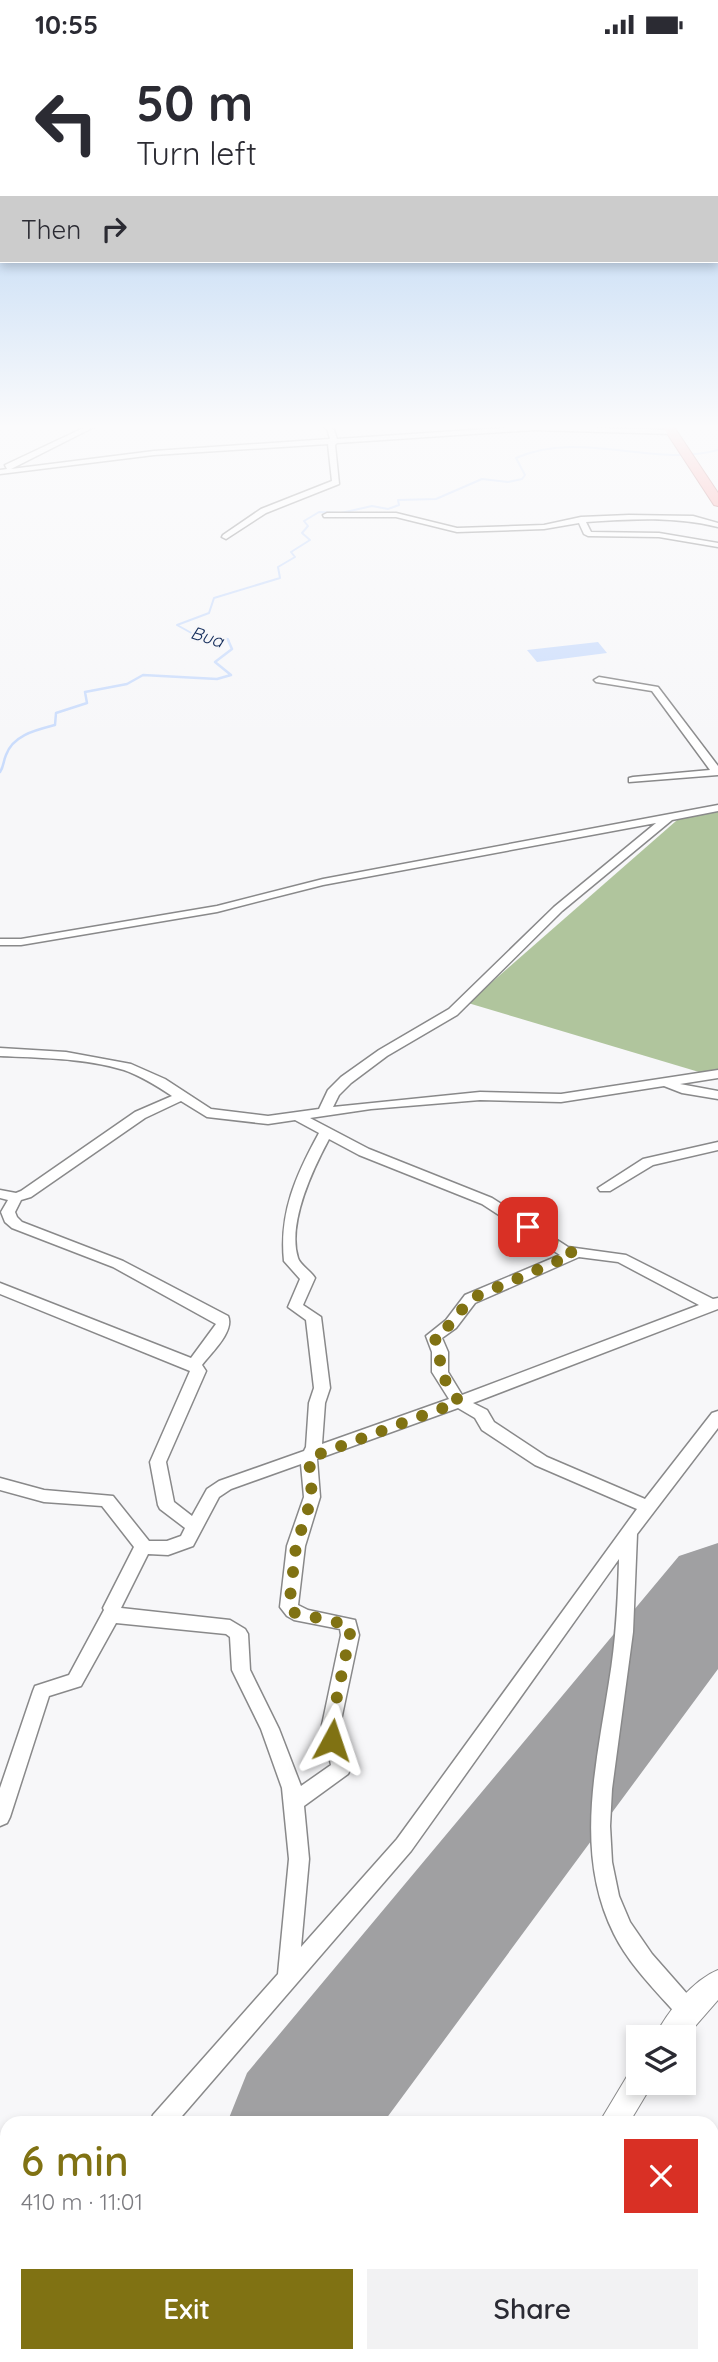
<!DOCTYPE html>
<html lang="en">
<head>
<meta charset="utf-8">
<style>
	:root { --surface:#fff; --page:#f2f2f3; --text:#2b2b33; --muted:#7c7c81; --accent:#807213 }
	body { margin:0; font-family:Quicksand,sans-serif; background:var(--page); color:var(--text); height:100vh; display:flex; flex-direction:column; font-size:26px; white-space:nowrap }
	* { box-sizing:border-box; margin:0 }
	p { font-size:23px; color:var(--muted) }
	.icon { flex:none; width:38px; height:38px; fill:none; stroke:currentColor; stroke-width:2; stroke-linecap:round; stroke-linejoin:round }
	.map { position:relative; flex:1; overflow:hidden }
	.details { position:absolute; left:0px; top:2067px; width:719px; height:247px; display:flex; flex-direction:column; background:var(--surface); border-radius:21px 21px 0 0; box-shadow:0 4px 10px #0003 }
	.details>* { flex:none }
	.hud { position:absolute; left:0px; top:0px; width:719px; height:214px; box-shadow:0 4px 10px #0003; background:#fff; color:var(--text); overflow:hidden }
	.fabs { position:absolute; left:626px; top:1976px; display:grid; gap:14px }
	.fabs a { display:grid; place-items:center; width:70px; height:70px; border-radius:0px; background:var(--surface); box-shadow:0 4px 10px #0003; font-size:35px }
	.pin { position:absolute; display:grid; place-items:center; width:60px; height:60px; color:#fff; margin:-30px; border-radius:14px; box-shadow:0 4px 10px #0006 }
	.me { position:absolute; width:77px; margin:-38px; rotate:5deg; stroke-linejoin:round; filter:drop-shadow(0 0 5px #0008) }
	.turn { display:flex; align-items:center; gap:24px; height:147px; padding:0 21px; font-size:32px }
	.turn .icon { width:91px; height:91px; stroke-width:2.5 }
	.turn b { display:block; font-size:49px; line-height:60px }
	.then { display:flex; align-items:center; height:66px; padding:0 21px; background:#0003; gap:14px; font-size:26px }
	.round { display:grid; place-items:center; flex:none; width:74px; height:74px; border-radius:0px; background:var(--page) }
	.overview { display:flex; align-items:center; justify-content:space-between; height:119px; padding:0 21px }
	h1 { font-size:42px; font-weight:600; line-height:52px; color:var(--accent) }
	.button { display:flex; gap:14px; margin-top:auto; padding:14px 21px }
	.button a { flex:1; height:80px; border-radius:0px; background:var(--accent); color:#fff; font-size:28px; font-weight:600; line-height:80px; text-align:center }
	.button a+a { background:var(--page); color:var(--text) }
	.status { display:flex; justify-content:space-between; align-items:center; height:49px; padding:0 35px; background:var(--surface); direction:ltr }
	.status svg { height:19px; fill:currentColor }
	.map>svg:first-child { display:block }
</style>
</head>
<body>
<div class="status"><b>10:55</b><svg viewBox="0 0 49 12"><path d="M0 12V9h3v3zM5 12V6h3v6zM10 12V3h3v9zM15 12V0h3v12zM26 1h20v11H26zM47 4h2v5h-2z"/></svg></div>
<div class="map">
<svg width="718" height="2313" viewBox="0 0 718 2313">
	<rect width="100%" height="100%" fill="#f7f7f9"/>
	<!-- forest -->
	<path fill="#b0c59d" d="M 718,763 L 718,1024 L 709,1026 L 468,954 L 684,765 Z"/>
	<!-- water -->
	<path fill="#cadcfc" d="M 598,593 L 607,604 L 537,613 L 527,601 Z"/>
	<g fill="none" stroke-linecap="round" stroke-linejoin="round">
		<!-- stream-far1 -->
		<path stroke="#cadcfc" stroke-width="2" d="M 229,593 L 228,590 L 195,586 L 177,576 L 209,564 L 214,549 L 280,529 L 278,518 L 295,508 L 291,503 L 310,491 L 302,484 L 308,477 L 304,472 L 319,463 L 341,464 L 372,457 L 388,460 L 399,456 L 398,451 L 436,450 L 482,430 L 508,433 L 522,430 L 525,426 L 516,409 C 580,380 653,419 718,401"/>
		<!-- stream -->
		<path stroke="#cadcfc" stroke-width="2.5" d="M 0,723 C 4,717 3,713 6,706 C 13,686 36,681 55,676 L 56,664 L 87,654 L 85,643 L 127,635 L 143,626 L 217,630 L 231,626 L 215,613 L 232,600 L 228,591"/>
		<!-- runway -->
		<path fill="#a0a0a2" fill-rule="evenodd" d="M 718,1494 L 718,1620 L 383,2074 L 227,2074 L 247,2024 L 679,1507 Z
			M 35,2306 L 191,2306 L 188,2313 L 32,2313 Z"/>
		<!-- minor casing -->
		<g stroke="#89898a" stroke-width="3">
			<path id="minor" d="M 92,375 L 100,375 L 11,420 L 154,402 L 330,390 L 328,382 L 322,375 L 329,375 L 334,381 L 337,390 L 534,377 L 673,381 L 676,383 L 673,385 L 534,381 L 337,394 L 335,396 L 339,435 L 266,464 L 226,490 L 222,488 L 223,486 L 261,460 L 332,432 L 328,395 L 154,406 L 0,425 L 0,421 L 7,420 L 5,416 Z
				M 327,464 L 396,464 L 457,479 L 544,476 L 581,468 L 629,466 L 693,467 L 718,474 L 718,478 C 675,467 631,470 586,473 L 591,483 L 659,484 L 718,494 L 718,498 L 659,488 L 588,487 L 584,485 L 579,474 L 544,480 L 457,483 L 396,468 L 324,468 L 323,466 Z
				M 599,628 L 658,638 L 718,717 L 718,726 L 629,733 L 629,729 L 633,728 L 710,721 L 652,642 L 596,633 L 594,631 Z
				M 718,756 L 718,762 L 672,771 L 562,862 L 457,966 L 387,1007 L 351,1034 L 339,1046 L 333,1058 L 480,1043 L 561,1045 L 718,1021 L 718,1029 L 680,1035 L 718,1042 L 718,1050 L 682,1044 L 664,1037 L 561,1053 L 480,1051 L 371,1060 L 310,1069 L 369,1100 L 492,1149 L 568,1198 L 626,1206 L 713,1250 L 718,1249 L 718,1260 L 473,1354 L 487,1361 L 494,1373 L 547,1408 L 645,1450 L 712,1364 L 718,1362 L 718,1379 L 637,1485 L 633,1583 L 612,1740 L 610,1777 L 612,1813 L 619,1847 L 630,1873 L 652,1905 L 696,1955 L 699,1962 L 696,1969 L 688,1972 L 680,1969 C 657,1943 630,1917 614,1885 C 574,1805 596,1717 609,1633 C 616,1592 618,1551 619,1510 L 411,1802 L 176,2074 L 150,2074 L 153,2066 L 278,1925 L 289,1810 L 282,1739 L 261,1680 L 232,1621 L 230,1588 L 226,1585 L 116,1574 L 81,1637 L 49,1647 L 10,1768 L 7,1774 L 0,1777 L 0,1739 L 33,1642 L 35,1637 L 69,1626 L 104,1561 L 103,1559 L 134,1498 L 102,1457 L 44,1453 L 0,1441 L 0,1429 L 44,1441 L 113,1447 L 149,1492 L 167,1492 L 181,1487 L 185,1479 L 160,1460 L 158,1456 L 150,1413 L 190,1322 L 0,1245 L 0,1234 L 191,1309 L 216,1275 L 113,1218 L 12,1179 L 5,1173 L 1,1163 L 8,1151 L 0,1149 L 0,1141 L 16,1144 L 21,1142 L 135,1063 L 172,1047 C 157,1037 141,1027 124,1021 C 85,1009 40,1009 0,1007 L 0,999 L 66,1003 L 131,1015 L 165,1030 L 211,1060 L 268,1067 L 319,1060 L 328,1041 L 341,1028 L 379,1001 L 449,960 L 554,858 L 656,774 L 323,836 L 217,863 L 21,896 L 0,896 L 0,890 L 21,890 L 217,857 L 323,830 ZM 181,1052 L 207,1068 L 268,1075 L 295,1071 L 319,1084 C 296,1126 279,1164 284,1212 L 300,1230 L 288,1258 L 306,1271 L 314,1339 L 309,1354 L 306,1398 L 304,1402 L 219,1432 L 207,1440 L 192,1467 L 174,1453 L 166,1413 L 206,1322 L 202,1316 C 211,1304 235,1282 228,1267 L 123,1212 L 22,1173 L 17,1168 L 15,1163 L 21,1151 L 31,1148 L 145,1069 ZM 329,1090 L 359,1106 L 482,1155 L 560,1206 L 465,1246 L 446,1271 L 426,1287 L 432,1303 L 432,1323 L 449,1350 L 322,1395 L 325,1354 L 330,1339 L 321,1268 L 303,1256 L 315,1229 C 311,1222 300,1216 298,1209 C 287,1174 313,1120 329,1090 ZM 579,1208 L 618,1213 L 699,1256 L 462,1346 L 448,1323 L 448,1303 L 442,1289 L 456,1279 L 475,1254 ZM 458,1359 L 475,1369 L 482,1381 L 535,1416 L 637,1460 L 397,1790 L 301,1898 L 309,1810 L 304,1757 L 348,1725 L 351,1719 L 340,1676 L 359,1586 L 355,1571 L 308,1561 L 298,1556 L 305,1497 L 320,1448 L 317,1410 ZM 301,1415 L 304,1448 L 287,1497 L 280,1558 L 287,1567 L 294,1571 L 340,1580 L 341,1586 L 322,1676 L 331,1716 L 301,1737 L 279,1680 L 250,1621 L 248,1585 L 245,1580 L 230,1571 L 121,1559 L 148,1505 L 168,1506 L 193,1497 L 219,1448 L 231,1440 Z
				M 718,1093 L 718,1101 L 653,1116 L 610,1142 L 600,1142 L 598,1139 L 643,1110 Z
				M 0,2186 L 7,2189 L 7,2218 L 0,2215 Z
				M 7,2245 L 7,2275 L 0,2278 L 0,2248 Z
				M 621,2306 L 668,2306 L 670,2313 L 624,2313 Z"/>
		</g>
		<!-- tertiary casing -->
		<g stroke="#89898a" stroke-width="2">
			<path id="tertiary" d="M 718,1921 L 718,1951 L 684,1990 L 655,1988 C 666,1964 693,1931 718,1921 Z
				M 639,2020 L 639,2034 L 653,2034 L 629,2074 L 599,2074 L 629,2024 Z
				M 511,2306 L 542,2306 L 539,2313 L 509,2313 Z"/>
		</g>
		<!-- trunk casing -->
		<g stroke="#b16564" stroke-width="2">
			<path id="trunk" d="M 661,375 L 672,375 L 718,444 L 718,457 L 714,456 Z"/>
		</g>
		<!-- minor -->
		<use href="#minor" fill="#fff" fill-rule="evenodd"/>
		<!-- tertiary -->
		<use href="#tertiary" fill="#fff" fill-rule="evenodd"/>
		<!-- trunk -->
		<use href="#trunk" fill="#fc9e9e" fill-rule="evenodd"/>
	</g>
	<!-- sky -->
	<linearGradient id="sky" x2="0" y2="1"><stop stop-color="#9cc4f0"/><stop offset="0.54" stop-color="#fbfbfc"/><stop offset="1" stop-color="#fbfbfc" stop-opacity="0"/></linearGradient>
	<rect width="718" height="699" fill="url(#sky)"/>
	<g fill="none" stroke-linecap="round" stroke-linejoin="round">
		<!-- route -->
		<path stroke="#807213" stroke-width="12" stroke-dasharray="0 21.6" d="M 332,1691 L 331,1676 L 350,1586 L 349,1576 L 295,1564 L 289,1558 L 296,1497 L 312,1448 L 309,1409 L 459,1353 L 440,1323 L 440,1303 L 434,1287 L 451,1275 L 470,1250 L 574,1205 L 528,1178"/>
	</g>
	<g text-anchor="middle" stroke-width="5" stroke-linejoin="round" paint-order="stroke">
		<!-- far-water labels -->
		<g font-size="18" font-style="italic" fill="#112a59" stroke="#f7f7f9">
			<text transform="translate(207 588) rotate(18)" y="6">Bua</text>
		</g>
	</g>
</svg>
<div class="fabs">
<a><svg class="icon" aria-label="layers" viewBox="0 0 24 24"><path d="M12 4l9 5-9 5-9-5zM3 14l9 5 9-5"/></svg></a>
</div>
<div class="pin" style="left:528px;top:1178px;background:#d93025"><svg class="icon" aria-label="arrive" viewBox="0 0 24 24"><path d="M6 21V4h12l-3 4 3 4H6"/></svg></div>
<svg class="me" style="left:332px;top:1691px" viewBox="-20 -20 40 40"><path d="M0-17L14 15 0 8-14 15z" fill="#807213" stroke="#fff" stroke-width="4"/></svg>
<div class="hud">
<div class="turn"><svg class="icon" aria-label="left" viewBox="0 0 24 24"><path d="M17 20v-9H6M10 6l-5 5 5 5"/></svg><div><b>50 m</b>Turn left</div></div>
<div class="then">Then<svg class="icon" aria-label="right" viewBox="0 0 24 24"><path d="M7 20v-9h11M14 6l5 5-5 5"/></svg></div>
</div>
<section class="details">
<div class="overview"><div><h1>6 min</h1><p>410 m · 11:01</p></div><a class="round" style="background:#d93025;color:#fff"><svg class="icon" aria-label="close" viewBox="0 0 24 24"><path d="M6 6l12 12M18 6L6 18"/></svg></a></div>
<div class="button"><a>Exit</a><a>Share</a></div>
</section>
</div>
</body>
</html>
